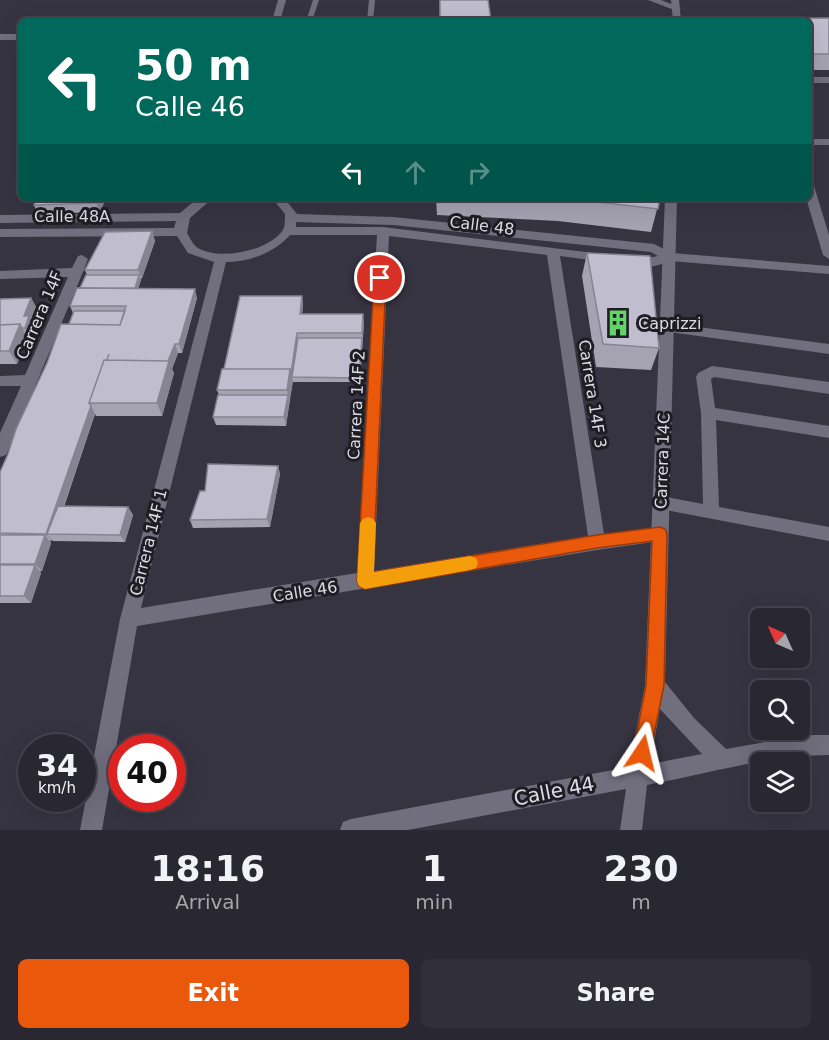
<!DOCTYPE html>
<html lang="en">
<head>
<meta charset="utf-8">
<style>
	:root { --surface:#292732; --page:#312f3a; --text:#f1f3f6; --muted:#a5a5ac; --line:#45444d; --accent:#ea580c }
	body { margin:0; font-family:"DejaVu Sans",sans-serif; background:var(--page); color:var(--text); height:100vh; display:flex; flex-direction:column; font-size:22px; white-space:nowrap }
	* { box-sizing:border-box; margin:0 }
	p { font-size:20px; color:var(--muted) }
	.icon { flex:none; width:33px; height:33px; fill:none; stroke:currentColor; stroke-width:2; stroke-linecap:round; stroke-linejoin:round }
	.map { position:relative; height:830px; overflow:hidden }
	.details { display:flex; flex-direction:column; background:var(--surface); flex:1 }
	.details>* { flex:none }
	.banner { position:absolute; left:18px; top:18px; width:794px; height:183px; border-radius:9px; box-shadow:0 6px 24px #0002,0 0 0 2px var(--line); background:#00695c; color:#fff; overflow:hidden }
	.needle { width:39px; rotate:315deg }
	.buttons { position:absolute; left:750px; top:608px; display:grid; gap:12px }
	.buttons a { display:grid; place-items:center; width:60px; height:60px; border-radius:9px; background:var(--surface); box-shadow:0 6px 24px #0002,0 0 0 2px var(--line); font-size:30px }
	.speed { position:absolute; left:18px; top:734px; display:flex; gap:12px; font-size:30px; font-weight:700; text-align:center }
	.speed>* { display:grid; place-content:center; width:78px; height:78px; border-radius:50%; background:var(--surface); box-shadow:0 6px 24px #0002,0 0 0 2px var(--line); line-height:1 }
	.speed small { font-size:15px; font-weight:400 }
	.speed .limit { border:9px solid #d22; background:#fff; color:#111 }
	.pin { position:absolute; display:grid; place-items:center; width:51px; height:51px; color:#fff; margin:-26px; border:3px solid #fff; border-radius:50%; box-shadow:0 2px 6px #0007 }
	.me { position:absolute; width:66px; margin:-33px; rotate:10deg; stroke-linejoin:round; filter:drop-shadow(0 0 4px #0008) }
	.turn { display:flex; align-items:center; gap:21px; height:126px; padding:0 18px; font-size:27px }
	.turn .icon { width:78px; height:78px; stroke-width:2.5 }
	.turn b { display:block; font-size:42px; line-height:51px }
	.lanes { display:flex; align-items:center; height:57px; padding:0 18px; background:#0003; justify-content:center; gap:30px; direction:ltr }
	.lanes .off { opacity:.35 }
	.eta { display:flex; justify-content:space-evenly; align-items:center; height:102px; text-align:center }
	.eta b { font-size:36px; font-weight:700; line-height:42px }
	.button { display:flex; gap:12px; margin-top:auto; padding:12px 18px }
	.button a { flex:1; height:69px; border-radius:9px; background:var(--accent); color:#fff; font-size:24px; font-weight:700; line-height:69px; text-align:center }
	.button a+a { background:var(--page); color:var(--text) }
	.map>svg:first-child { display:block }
</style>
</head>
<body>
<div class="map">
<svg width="829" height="830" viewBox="0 0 829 830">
	<rect width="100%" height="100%" fill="#373442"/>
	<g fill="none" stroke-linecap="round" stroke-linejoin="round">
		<!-- service -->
		<path fill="#716e7e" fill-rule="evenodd" d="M 313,0 L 319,0 L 312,21 L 306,21 Z
			M 369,0 L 375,0 L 373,21 L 367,21 Z"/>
		<!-- minor -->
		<path fill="#716e7e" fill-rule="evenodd" d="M 278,0 L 286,0 L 280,21 L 272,21 Z
			M 648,0 L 661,0 L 681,8 L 677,11 Z
			M 0,34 L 21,34 L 21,40 L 0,40 Z
			M 808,139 L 829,139 L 829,145 L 808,145 Z
			M 808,183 L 814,186 L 829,235 L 829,259 L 823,255 L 806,198 L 808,198 Z
			M 198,198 L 213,198 L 190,218 L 187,233 C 190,238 193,245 198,248 C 219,261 272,251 284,228 C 285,224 285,218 285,214 L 272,198 L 284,198 L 297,214 L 393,217 L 654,244 L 672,253 L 829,266 L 829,274 L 670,261 C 657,266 638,272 627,261 C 634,254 648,259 658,256 L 651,252 L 393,225 L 296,222 L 296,227 L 383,227 L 610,255 L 612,258 L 606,262 L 560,256 L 604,534 L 660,527 L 666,529 L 668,534 L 666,539 L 660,541 L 597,550 L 137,626 L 102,830 L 80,830 L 120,619 L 214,262 L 188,253 L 177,236 L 0,237 L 0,229 L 174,228 L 176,221 L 0,223 L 0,215 L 180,213 ZM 290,235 L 377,235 L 357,573 L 141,608 L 226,262 C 250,262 275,252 290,235 ZM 389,236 L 547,255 L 588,536 L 374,571 Z
			M 82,255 L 88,259 L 83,272 L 8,451 L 6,455 L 0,457 L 0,433 L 21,386 L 0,386 L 0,376 L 25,375 L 68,277 L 0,279 L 0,271 L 72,268 L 78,256 Z
			M 667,323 L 829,344 L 829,354 L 662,331 L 660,328 Z
			M 712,366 L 829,382 L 829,394 L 714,377 L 711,379 L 715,408 L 829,426 L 829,438 L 716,420 L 719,507 L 829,527 L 829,541 L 655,508 L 653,503 L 655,498 L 661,496 L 703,504 L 701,413 L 696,377 L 698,373 Z"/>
		<!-- tertiary -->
		<path fill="#716e7e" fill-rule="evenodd" d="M 671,0 L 679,0 L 681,21 L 673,21 Z
			M 808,77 L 829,77 L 829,83 L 808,83 Z
			M 665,198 L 677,198 L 665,682 L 694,718 L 726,749 L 804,735 L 829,735 L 829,755 C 770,755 706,774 647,785 L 642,830 L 620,830 L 626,789 L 408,830 L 340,830 L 343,822 L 351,819 L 629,767 L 645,685 ZM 660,709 L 702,754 L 650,764 Z"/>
	</g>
	<!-- wall -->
	<path fill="#a5a3b2" d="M 829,18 L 829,70 L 808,70 L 808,21 L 736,21 L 736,19 Z
		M 37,198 L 106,198 L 100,212 L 38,214 L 34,205 Z
		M 436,198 L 660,198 L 651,232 L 558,221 L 437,215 Z
		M 152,231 L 155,241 L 138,288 L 197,298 L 182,353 L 178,353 L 172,369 L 174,373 L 162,416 L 96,416 L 95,414 L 64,507 L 128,507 L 133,515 L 125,542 L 53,541 L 52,540 L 50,541 L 51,543 L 42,571 L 40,571 L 41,573 L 31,603 L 0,603 L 0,472 L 69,324 L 73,313 L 70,306 L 87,275 L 85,270 Z
		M 587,253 L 659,348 L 651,370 L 596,367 L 582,276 Z
		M 302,296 L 303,305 L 302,314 L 364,323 L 360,382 L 293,382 L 293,380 L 286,426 L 216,425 L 213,417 L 219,395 L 217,390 Z
		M 31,298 L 36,307 L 31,319 L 34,325 L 30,336 L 27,337 L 17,364 L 0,364 L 0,299 Z
		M 278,466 L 280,474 L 270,527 L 193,528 L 190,520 L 205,491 Z"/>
	<!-- shaded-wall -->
	<path fill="#868491" d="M 98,198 L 106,198 L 100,212 L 96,203 Z
		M 152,231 L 155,241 L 142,279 L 138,270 Z
		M 139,275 L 141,280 L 136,296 L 134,292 Z
		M 195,289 L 197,298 L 182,353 L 179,344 Z
		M 302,296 L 303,305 L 301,323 L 300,314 Z
		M 31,298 L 36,307 L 31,319 L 34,325 L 30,336 L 25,328 L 24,316 Z
		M 363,314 L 364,323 L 362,342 L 362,333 Z
		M 20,324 L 27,337 L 17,364 L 9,351 Z
		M 297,333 L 298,342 L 292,377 L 293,382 L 291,373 Z
		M 175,344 L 178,353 L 172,369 L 174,373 L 162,416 L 157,403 L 167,364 Z
		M 290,369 L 293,382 L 289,403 L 287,390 Z
		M 288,395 L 289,404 L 286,426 L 284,417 Z
		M 91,406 L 95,414 L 54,534 L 47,534 L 52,540 L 52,541 L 46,534 Z
		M 278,466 L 280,474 L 270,527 L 267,519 Z
		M 128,507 L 133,515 L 125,542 L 120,535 Z
		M 45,535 L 51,543 L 42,571 L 35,564 Z
		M 35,565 L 41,573 L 31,603 L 24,596 Z"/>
	<!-- building -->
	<path fill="#c0bdcf" stroke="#868491" stroke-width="1.5" d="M 440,0 L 488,0 L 491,21 L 440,21 Z
		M 829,18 L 829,54 L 808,54 L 808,21 L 737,21 L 736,19 Z
		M 37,198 L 98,198 L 96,203 L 34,205 Z
		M 563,198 L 660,198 L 658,209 Z
		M 152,231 L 138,270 L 85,270 L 105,232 Z
		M 587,253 L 650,256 L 659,348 L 603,344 Z
		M 86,275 L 139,275 L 135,288 L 80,288 Z
		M 77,288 L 195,289 L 179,344 L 175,344 L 168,361 L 107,360 L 109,354 L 107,360 L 104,360 L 89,403 L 91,406 L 46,534 L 0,533 L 0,472 L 8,454 L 16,429 L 47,363 L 61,324 L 120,325 L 126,306 L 70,306 Z
		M 240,296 L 302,296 L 300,314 L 363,314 L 362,333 L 297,333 L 291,373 L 290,369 L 224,369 Z
		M 31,298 L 24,316 L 29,316 L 25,328 L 22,328 L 20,324 L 0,325 L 0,299 Z
		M 74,311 L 125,311 L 120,325 L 69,324 Z
		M 20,324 L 9,351 L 0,351 L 0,325 Z
		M 298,338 L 362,338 L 359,378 L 292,377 Z
		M 104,360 L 169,361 L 157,403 L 89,403 Z
		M 222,369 L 290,369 L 287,390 L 217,390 Z
		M 218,395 L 288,395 L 284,417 L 213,417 Z
		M 208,464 L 278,466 L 267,519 L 190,520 L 200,491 L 205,491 Z
		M 58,506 L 128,507 L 120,535 L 47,534 Z
		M 0,535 L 45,535 L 35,564 L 0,564 Z
		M 0,565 L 35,565 L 24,596 L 0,596 Z"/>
	<!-- route -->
	<path fill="#ea580c" stroke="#983908" stroke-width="1.5" d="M 380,274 L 386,278 L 373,572 L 597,535 L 660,527 L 665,529 L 667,534 L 664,685 L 649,759 L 642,762 L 636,759 L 633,753 L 646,685 L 652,541 L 597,548 L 365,589 L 359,586 L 357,581 L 374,278 Z"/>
	<!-- slow -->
	<path fill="#f59e0b" d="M 368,517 L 373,519 L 376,523 L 374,572 L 470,556 L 476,558 L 478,563 L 476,568 L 470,570 L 365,589 L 359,586 L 357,581 L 360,523 L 363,519 Z"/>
	<!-- icons -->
	<defs>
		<g id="building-bare" transform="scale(2.07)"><path d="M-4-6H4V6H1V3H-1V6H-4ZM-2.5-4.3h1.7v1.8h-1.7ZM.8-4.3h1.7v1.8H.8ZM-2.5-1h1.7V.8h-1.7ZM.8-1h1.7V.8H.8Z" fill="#63d468" stroke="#1e1d23" stroke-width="2.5" paint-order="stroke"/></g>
	</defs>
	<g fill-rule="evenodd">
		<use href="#building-bare" x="618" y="323"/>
	</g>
	<g text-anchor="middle" stroke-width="6" stroke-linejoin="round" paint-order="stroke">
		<!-- street labels -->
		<g font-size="16" fill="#dddbe5" stroke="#1e1d23">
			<text x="72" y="222">Calle 48A</text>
			<text transform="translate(482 225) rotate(7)" y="6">Calle 48</text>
			<text transform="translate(39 315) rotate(-67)" y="6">Carrera 14F</text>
			<text transform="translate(593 394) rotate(81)" y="6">Carrera 14F 3</text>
			<text transform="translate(356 405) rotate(-87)" y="6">Carrera 14F 2</text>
			<text transform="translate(662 461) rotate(-88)" y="6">Carrera 14C</text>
			<text transform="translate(148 542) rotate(-76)" y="6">Carrera 14F 1</text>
			<text transform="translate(305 591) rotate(-9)" y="6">Calle 46</text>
		</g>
		<!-- poi labels -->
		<g font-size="16" fill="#dddbe5" stroke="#1e1d23" text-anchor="start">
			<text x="638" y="329">Caprizzi</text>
		</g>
		<!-- near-street labels -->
		<g font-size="20" fill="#dddbe5" stroke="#1e1d23">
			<text transform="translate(554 791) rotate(-11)" y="7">Calle 44</text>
		</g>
	</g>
</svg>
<div class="buttons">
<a><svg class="needle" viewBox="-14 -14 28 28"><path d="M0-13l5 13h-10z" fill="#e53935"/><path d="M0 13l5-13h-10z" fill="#a5a5ac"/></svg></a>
<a><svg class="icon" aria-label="search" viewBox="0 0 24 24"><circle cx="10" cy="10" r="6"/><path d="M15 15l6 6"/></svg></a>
<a><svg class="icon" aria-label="layers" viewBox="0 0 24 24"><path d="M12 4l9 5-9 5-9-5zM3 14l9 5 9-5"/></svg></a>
</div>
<div class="speed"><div>34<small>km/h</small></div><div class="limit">40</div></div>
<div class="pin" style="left:380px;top:278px;background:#d93025"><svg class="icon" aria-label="arrive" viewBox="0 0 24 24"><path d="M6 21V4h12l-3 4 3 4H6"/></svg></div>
<svg class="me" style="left:642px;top:753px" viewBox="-20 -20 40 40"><path d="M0-17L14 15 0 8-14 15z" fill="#ea580c" stroke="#fff" stroke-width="4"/></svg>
<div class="banner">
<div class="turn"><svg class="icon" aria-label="left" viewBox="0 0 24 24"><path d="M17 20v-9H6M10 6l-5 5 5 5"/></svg><div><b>50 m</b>Calle 46</div></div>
<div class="lanes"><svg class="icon" aria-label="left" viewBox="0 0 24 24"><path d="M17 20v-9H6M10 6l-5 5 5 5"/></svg><svg class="icon off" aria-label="ahead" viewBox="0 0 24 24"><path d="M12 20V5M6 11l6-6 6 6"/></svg><svg class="icon off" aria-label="right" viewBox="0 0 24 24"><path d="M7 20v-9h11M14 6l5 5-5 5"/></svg></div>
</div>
</div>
<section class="details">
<div class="eta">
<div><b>18:16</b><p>Arrival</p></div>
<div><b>1</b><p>min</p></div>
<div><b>230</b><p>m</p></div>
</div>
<div class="button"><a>Exit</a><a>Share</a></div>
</section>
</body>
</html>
